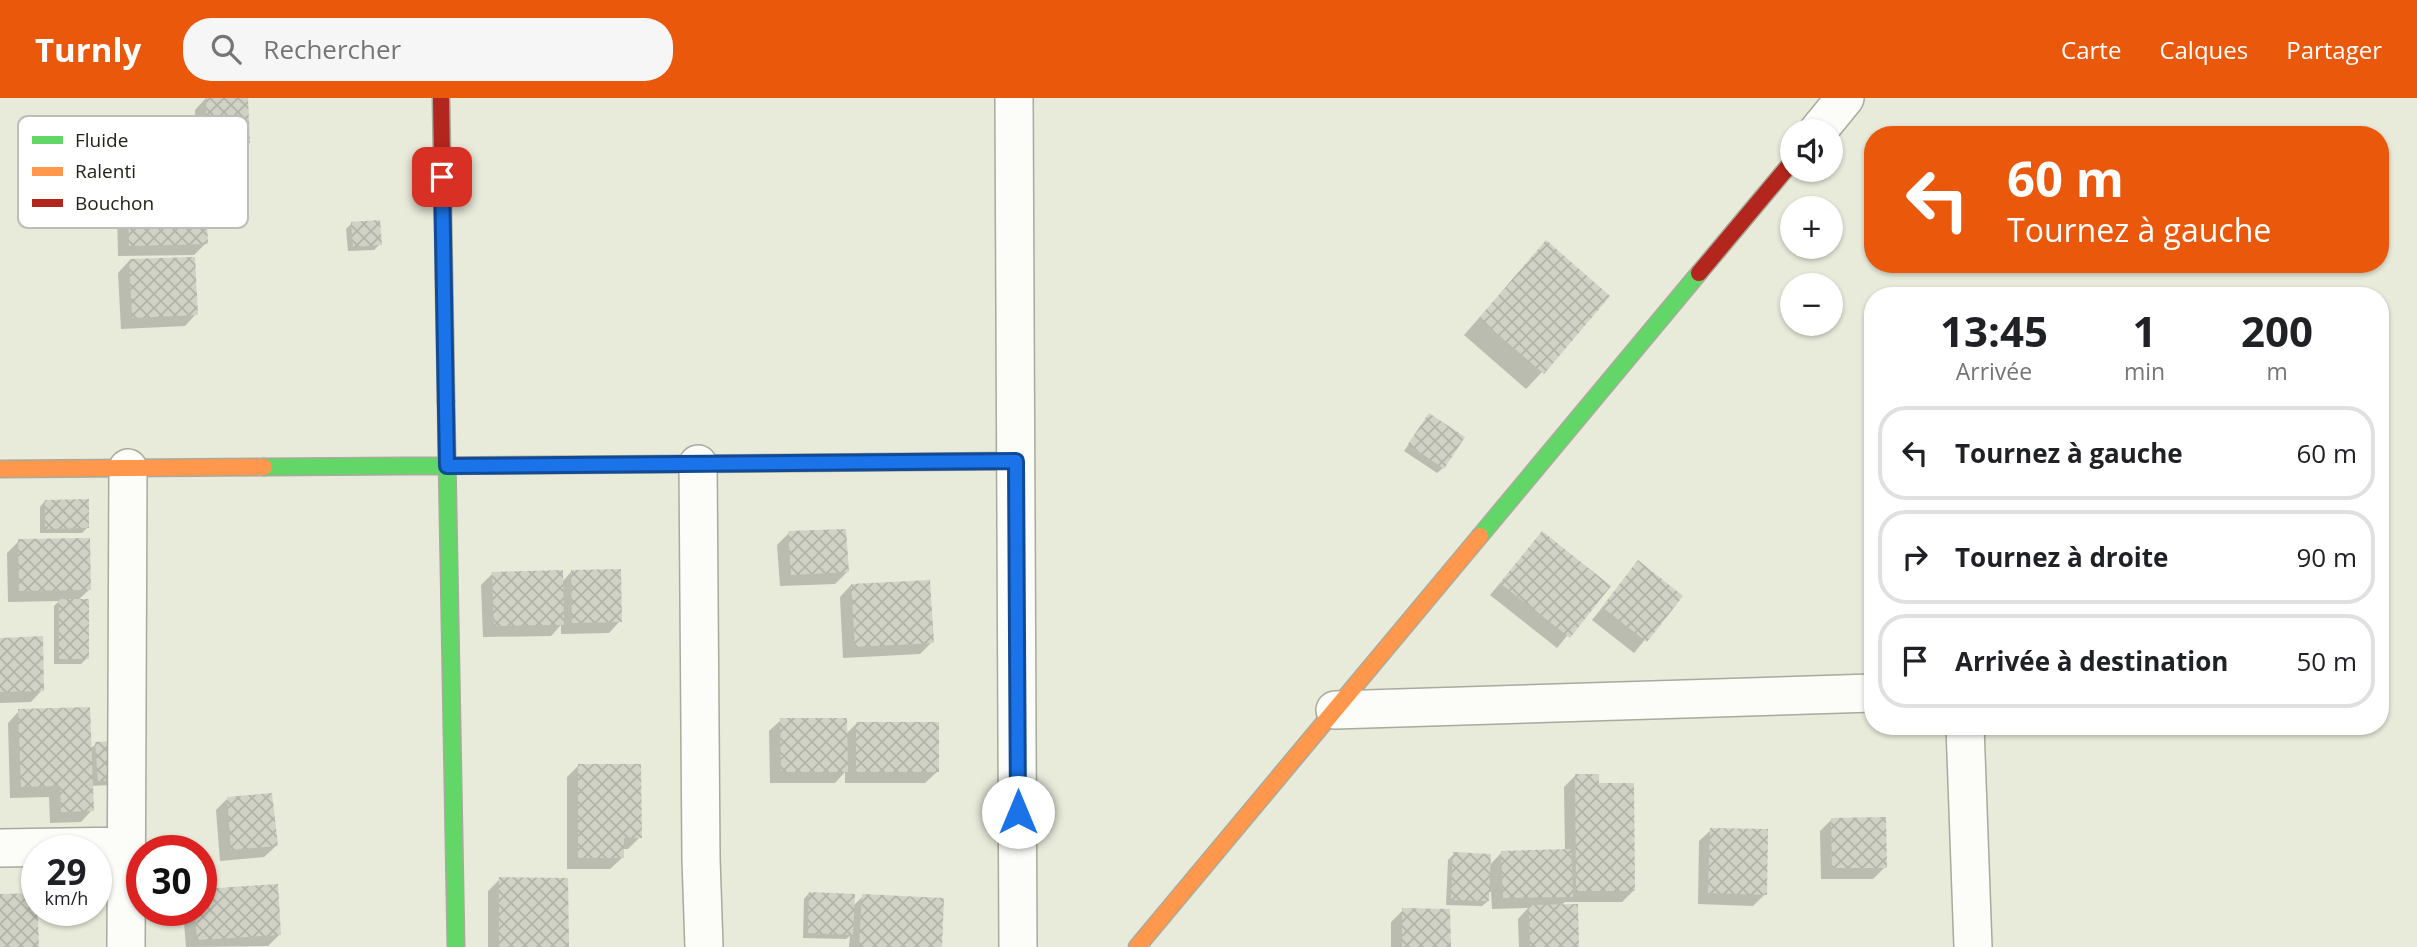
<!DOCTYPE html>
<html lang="fr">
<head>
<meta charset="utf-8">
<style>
	:root { --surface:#fff; --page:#f6f6f6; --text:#202124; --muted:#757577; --line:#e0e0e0; --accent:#ea580c }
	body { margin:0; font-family:"Open Sans",sans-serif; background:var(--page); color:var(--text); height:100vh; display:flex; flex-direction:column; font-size:26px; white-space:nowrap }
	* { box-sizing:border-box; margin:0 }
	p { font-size:23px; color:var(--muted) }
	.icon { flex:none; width:38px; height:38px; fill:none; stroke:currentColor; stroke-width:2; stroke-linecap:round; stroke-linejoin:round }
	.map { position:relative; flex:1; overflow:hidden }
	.details { position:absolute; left:1864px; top:189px; width:525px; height:448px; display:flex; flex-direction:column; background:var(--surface); border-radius:28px; box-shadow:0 2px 5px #0004 }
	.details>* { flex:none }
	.banner { position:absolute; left:1864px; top:28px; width:525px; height:147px; border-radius:28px; box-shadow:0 2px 5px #0004; background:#ea580c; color:#fff; overflow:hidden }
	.tools { position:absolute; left:1780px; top:21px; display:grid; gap:14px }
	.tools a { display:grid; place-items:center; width:63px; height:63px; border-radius:50%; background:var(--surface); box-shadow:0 2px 5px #0004; font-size:35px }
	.speed { position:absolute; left:21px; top:737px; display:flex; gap:14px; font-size:35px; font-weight:700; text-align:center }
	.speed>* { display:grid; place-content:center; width:91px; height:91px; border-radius:50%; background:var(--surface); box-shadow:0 2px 5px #0004; line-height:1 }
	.speed small { font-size:18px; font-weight:400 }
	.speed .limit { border:10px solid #d22; background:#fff; color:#111 }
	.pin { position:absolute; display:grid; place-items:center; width:60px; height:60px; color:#fff; margin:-30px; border-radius:14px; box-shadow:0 4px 10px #0006 }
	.me { position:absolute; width:77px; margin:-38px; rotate:0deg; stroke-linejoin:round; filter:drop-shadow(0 0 5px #0008) }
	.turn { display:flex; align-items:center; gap:24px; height:147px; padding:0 28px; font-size:32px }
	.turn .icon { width:91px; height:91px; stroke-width:2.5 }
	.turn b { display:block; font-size:49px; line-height:60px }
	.eta { display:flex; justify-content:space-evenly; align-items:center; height:119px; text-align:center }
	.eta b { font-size:42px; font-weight:700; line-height:49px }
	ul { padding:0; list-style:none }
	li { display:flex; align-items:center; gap:21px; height:94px; margin:0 14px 10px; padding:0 14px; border:4px solid var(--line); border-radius:28px }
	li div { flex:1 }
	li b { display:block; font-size:26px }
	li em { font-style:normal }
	header { display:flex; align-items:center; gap:42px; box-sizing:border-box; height:98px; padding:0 35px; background:var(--accent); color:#fff }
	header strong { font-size:33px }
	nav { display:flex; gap:38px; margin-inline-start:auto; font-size:24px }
	.search { width:490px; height:63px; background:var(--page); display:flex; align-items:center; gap:18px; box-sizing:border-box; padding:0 24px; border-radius:28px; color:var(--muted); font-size:26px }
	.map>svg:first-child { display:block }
</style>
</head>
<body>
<header>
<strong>Turnly</strong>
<div class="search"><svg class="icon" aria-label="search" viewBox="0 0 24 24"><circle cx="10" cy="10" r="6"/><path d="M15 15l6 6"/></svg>Rechercher</div>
<nav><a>Carte</a><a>Calques</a><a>Partager</a></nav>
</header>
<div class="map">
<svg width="2417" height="849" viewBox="0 0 2417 849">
	<defs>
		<pattern id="building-cross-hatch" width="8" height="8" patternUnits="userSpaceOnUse" patternTransform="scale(1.75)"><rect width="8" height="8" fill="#d0d2c5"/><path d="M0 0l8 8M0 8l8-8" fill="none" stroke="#b2b4a9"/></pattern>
	</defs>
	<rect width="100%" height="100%" fill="#e8ebda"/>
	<!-- shadow -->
	<path fill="#0003" d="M 206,0 L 247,0 L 248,44 L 236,56 L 196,57 L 195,12 Z
		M 129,102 L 206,145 L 194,157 L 118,158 L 117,114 Z
		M 352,125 L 380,146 L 374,152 L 348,153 L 346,131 Z
		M 1546,144 L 1542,274 L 1526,291 L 1464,237 Z
		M 129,163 L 196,216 L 185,228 L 121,231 L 118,175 Z
		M 1429,317 L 1443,370 L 1437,375 L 1404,353 Z
		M 45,403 L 88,429 L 82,435 L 40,435 L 40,409 Z
		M 789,435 L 847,474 L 835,486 L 780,488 L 777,447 Z
		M 1542,435 L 1608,488 L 1557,550 L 1490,497 Z
		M 19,443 L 89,492 L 77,503 L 87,560 L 81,566 L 54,566 L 54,508 L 59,503 L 8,504 L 7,455 Z
		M 1638,465 L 1681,498 L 1634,555 L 1592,522 Z
		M 572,473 L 620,523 L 609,535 L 561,536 L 561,527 L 551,538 L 483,539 L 481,487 L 493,475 L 562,484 Z
		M 851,487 L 932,544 L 920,556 L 843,560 L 840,499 Z
		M 0,541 L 42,592 L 31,604 L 0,605 Z
		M 19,613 L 90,651 L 96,646 L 112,645 L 110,687 L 91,688 L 92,712 L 81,724 L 50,725 L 49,699 L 10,700 L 8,625 Z
		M 781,622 L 846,636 L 856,626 L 937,674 L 925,685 L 845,685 L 845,674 L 835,685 L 770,685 L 769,633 Z
		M 579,667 L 640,739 L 628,751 L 622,751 L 622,760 L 610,771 L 567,771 L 567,679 Z
		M 1576,677 L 1597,687 L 1634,792 L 1622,804 L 1565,804 L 1560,808 L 1577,849 L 1519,849 L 1518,821 L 1528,810 L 1492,811 L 1491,794 L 1488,794 L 1488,803 L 1482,808 L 1446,807 L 1448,762 L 1454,756 L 1489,768 L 1502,754 L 1565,753 L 1564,689 Z
		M 227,701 L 276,748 L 264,759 L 220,763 L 216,712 Z
		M 1831,722 L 1885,769 L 1873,781 L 1821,781 L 1820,733 Z
		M 1711,732 L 1765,796 L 1753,808 L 1698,806 L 1699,743 Z
		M 500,781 L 567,849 L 488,849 L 488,793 Z
		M 809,795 L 853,808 L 863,798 L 940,849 L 849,849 L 850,838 L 846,841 L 803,840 L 804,801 Z
		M 183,812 L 201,812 L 280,836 L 268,848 L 186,849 Z
		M 1403,812 L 1449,849 L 1391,849 L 1391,824 Z"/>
	<!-- building -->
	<path fill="url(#building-cross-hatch)" d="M 206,0 L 248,0 L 250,45 L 207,46 Z
		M 206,98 L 208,146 L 129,148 L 128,100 Z
		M 380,122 L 382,147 L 353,149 L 351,124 Z
		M 1546,142 L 1610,198 L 1544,276 L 1479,220 Z
		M 195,159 L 198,217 L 132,220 L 129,161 Z
		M 1429,315 L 1465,339 L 1444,371 L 1408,346 Z
		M 89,401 L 89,430 L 45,431 L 45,402 Z
		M 846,431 L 849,474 L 791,477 L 788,433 Z
		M 1542,433 L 1611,488 L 1570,540 L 1500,485 Z
		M 90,440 L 91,492 L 19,493 L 18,441 Z
		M 1638,462 L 1683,498 L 1647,544 L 1602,509 Z
		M 621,471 L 622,524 L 572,525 L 571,472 Z
		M 563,472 L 564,527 L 494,528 L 492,474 Z
		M 930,482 L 934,545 L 855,549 L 851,486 Z
		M 59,501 L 89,501 L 89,561 L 59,561 Z
		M 43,538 L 44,593 L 0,594 L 0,540 Z
		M 90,609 L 94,713 L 61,714 L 60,688 L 21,689 L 18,611 Z
		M 780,620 L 847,620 L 848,674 L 781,674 Z
		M 856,624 L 939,624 L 939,674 L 856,674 Z
		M 114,643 L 117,682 L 98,683 L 95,644 Z
		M 578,666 L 641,666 L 642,740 L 624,740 L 624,760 L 578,760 Z
		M 1575,676 L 1599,676 L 1599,685 L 1634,685 L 1635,793 L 1576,793 Z
		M 272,695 L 278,748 L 231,752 L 227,699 Z
		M 1886,719 L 1887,770 L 1832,770 L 1831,720 Z
		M 1710,730 L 1768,731 L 1767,797 L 1708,795 Z
		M 1571,751 L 1573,799 L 1503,800 L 1501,753 Z
		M 1453,754 L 1491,756 L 1489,803 L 1451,802 Z
		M 499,779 L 568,780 L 569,849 L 499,849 Z
		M 278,786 L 281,837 L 197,842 L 195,812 L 201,812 L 201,791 Z
		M 809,794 L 855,796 L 853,837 L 808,835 Z
		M 37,795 L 39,849 L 0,849 L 0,796 Z
		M 862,796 L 944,800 L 942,849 L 859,849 Z
		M 1578,806 L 1579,849 L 1530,849 L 1529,807 Z
		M 1402,810 L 1450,811 L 1451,849 L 1402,849 Z"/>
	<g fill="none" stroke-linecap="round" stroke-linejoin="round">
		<!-- street casing -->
		<g stroke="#a7aa9c" stroke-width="40">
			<path id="street" d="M 1014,0 L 1018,849
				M 1818,33 L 1845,0
				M 698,366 L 701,761 L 704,849
				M 1335,612 L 1872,595
				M 1965,628 L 1973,849
				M 0,750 L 127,748
				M 126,849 L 128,370"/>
		</g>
		<!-- fast casing -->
		<g stroke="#a7aa9c" stroke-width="19">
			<path id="fast" d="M 446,303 L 456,849
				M 264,369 L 685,366
				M 1480,438 L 1699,175"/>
		</g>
		<!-- slow casing -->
		<g stroke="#a7aa9c" stroke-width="19">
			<path id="slow" d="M 0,371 L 264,369
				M 1137,849 L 1480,438"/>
		</g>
		<!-- jam casing -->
		<g stroke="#a7aa9c" stroke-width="19">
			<path id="jam" d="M 441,0 L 446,303
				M 1699,175 L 1792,64
				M 685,366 L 1016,363"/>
		</g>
		<!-- street -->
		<use href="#street" stroke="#fcfcf9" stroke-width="37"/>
		<!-- fast -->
		<use href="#fast" stroke="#63d668" stroke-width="16"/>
		<!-- slow -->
		<use href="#slow" stroke="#ff974d" stroke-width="16"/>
		<!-- jam -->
		<use href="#jam" stroke="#b3261e" stroke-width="16"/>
	</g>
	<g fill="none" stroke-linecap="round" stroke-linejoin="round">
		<!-- route casing -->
		<g stroke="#114b97" stroke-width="18">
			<path id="route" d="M 442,79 L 447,368 L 1016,363 L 1018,714"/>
		</g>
		<!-- route -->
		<use href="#route" stroke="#1a73e8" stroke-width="12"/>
	</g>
	<!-- legend -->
	<rect x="18" y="18" width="230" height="112" rx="10" fill="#fff" stroke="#bdbdba" stroke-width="2"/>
	<rect x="32" y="38" width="31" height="8" fill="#63d668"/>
	<rect x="32" y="69" width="31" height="9" fill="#ff974d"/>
	<rect x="32" y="101" width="31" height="8" fill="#b3261e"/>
	<g font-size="19" fill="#222419">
		<text x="75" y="49">Fluide</text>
		<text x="75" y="80">Ralenti</text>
		<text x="75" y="112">Bouchon</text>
	</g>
</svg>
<div class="tools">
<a><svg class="icon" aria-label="sound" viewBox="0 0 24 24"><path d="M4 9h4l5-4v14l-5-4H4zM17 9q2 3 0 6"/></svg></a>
<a>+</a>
<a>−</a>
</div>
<div class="speed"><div>29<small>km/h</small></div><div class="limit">30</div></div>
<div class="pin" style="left:442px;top:79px;background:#d93025"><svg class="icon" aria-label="arrive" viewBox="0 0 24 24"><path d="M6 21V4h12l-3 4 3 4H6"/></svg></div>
<svg class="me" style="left:1018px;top:714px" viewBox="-20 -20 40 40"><circle r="19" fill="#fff"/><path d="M0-13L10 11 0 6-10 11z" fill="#1a73e8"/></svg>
<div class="banner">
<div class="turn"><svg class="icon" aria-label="left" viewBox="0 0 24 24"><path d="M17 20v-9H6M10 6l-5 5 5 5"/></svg><div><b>60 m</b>Tournez à gauche</div></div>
</div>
<section class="details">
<div class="eta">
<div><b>13:45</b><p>Arrivée</p></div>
<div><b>1</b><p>min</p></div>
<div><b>200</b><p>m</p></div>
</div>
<ul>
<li><svg class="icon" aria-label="left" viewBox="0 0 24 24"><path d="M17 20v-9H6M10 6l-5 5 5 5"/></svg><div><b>Tournez à gauche</b></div><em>60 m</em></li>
<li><svg class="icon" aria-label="right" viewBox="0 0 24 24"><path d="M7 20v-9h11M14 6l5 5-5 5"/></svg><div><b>Tournez à droite</b></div><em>90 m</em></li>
<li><svg class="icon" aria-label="arrive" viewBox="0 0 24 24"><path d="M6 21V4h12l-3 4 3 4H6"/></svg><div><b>Arrivée à destination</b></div><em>50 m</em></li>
</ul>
</section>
</div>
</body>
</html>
